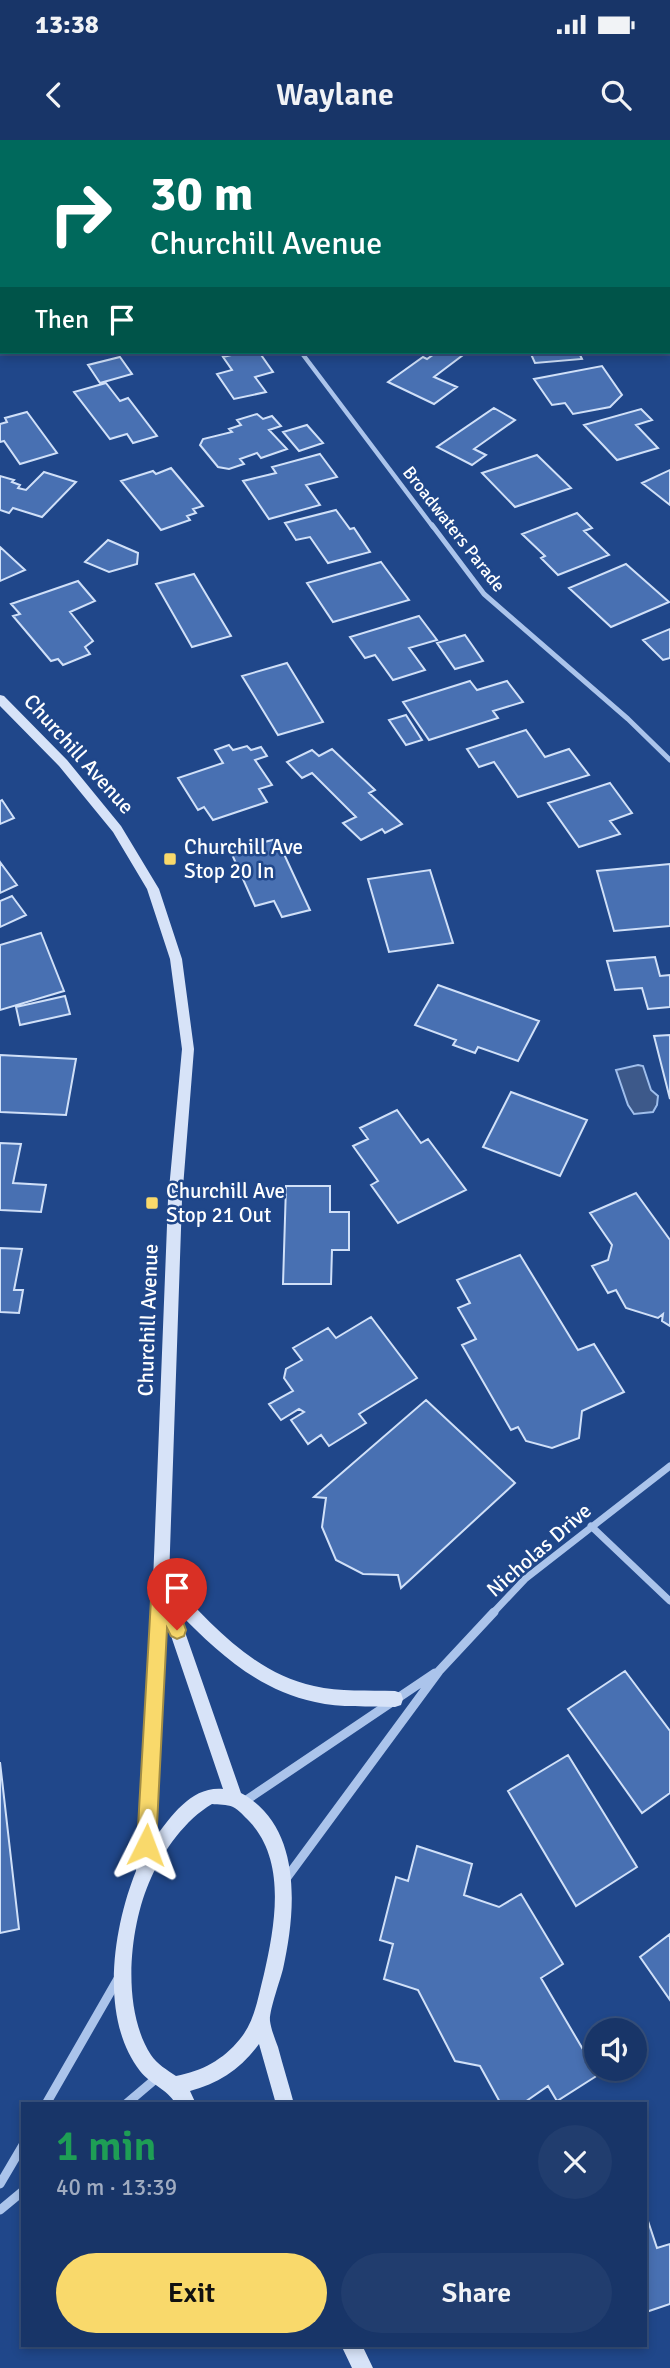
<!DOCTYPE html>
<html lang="en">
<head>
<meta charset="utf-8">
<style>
	:root { --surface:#183568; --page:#213d6e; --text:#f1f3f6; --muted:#9fabc0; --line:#36507c; --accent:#f9d96b }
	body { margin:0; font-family:Signika,sans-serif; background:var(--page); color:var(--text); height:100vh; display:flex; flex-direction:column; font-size:26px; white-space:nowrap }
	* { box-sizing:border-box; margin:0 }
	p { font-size:23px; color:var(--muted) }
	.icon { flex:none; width:38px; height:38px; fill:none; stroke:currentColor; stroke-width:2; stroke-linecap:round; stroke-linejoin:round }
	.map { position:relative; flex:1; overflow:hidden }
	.drawer { position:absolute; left:21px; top:1962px; width:626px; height:245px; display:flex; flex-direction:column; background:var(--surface); border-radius:0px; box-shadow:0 4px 10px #0003,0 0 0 2px var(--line) }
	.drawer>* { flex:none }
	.banner { position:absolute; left:0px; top:0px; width:670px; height:214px; box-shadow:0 4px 10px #0003,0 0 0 2px var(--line); background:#00695c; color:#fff; overflow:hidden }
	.fabs { position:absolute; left:584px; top:1878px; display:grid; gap:14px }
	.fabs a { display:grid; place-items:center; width:63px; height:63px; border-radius:50%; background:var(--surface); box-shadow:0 4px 10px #0003,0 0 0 2px var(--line); font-size:35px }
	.pin { position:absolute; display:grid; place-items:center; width:60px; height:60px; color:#fff; margin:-72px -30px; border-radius:50% 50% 50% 0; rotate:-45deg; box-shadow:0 0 7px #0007 }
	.pin .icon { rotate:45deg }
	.me { position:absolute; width:77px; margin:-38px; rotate:3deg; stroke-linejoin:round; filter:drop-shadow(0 0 5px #0008) }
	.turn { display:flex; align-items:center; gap:24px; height:147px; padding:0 35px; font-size:32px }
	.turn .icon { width:91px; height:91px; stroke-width:2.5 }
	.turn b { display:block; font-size:49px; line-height:60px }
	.then { display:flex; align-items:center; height:66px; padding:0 35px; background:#0003; gap:14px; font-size:26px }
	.round { display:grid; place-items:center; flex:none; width:74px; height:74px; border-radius:37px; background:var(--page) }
	.head { display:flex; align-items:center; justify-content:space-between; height:119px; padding:0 35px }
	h1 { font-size:42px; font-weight:600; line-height:52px; color:#1e9e55 }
	.button { display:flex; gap:14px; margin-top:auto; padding:14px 35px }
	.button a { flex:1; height:80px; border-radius:42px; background:var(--accent); color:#111; font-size:28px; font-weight:600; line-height:80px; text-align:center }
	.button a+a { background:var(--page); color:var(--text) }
	.status { display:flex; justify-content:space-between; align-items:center; height:49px; padding:0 35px; background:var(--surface); direction:ltr }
	.status svg { height:19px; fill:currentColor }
	header { display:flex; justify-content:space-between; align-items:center; height:91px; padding:0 35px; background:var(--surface); font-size:32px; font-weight:600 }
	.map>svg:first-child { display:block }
</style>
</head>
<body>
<div class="status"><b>13:38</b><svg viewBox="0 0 49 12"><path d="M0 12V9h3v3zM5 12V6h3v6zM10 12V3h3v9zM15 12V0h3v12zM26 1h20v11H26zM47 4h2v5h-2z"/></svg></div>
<header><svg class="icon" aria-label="back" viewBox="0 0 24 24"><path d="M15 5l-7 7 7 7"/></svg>Waylane<svg class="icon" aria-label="search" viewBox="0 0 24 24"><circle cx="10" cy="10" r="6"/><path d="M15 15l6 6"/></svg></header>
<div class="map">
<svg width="670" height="2228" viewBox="0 0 670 2228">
	<rect width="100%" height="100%" fill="#20478a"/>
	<!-- water -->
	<path fill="#3d598a" stroke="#9fbeec" stroke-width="2" d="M 638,925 L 643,926 L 651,950 L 658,956 L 657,965 L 653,972 L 634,974 L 628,965 L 616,930 Z"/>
	<!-- building -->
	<path fill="#4870b2" stroke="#d0e0f8" stroke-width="2" d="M 244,212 L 259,212 L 273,232 L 255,237 L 266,252 L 234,259 L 217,234 L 232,230 L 223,217 Z
		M 437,212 L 467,212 L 434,237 L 457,247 L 434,264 L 388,242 L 423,217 L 427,219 Z
		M 530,212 L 584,212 L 579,213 L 582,219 L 535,223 Z
		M 120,217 L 132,234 L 100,243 L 88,225 Z
		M 602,226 L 622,255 L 610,267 L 573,274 L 565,263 L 552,265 L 534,239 Z
		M 106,243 L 120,261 L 128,258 L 157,296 L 133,303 L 127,294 L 110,299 L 74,252 Z
		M 494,268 L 515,280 L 474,309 L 486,315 L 472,325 L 437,307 Z
		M 641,269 L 652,280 L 636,285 L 658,308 L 617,320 L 584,285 Z
		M 27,272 L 57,313 L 20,324 L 4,301 L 0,302 L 0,284 L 7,282 L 5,278 Z
		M 257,274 L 263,279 L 272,276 L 281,286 L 269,290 L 287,309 L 261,318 L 257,313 L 240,319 L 244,324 L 229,329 L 218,327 L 200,305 L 203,299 L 232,292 L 229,289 L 241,285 L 237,280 Z
		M 307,285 L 323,303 L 299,311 L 283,292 Z
		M 320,314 L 337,337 L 306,345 L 320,365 L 269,379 L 243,341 L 276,333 L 272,327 Z
		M 537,315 L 571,348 L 515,367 L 482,333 Z
		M 171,328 L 203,366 L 193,369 L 196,373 L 187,376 L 190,380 L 161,390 L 121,341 L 153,331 L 156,334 Z
		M 670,330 L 670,365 L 642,343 Z
		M 44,332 L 76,342 L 42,377 L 13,368 L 9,373 L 0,370 L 0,336 L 14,340 L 12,342 L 20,345 L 18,348 L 26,350 Z
		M 336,370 L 350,389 L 354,388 L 370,412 L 328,423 L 310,397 L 296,400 L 285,383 Z
		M 577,373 L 592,388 L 584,391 L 609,415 L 558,435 L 541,418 L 545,416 L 522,394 Z
		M 108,400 L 138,413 L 137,424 L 109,432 L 85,422 Z
		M 0,407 L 25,430 L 0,441 Z
		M 381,422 L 409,460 L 333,482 L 307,443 Z
		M 626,424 L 669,462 L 611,487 L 569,448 Z
		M 194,434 L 231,496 L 192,507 L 156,444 Z
		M 78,441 L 95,461 L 70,472 L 93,501 L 85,507 L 90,514 L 63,525 L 58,519 L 51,521 L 13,476 L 20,474 L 11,464 Z
		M 419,476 L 437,500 L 409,508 L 425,530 L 393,540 L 375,515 L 365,518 L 350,497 Z
		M 670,489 L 670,518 L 663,520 L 643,500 Z
		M 465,495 L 483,521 L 455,529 L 437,503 Z
		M 287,523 L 323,582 L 278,595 L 242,536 Z
		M 470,541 L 477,550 L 507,541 L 523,562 L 493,571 L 498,578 L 429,600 L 403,562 Z
		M 406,575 L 422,600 L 406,605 L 389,580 Z
		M 526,590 L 545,617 L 569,609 L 589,635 L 518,657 L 494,622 L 479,627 L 467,609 Z
		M 229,605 L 233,610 L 247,606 L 251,610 L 261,607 L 267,616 L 255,620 L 272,645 L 259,649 L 267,662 L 213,680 L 204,667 L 198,670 L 178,638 L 223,623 L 215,610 Z
		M 332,609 L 375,650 L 369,653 L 402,684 L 385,693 L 382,689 L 361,700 L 343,683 L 356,677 L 312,633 L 302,638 L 287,622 L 312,610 L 319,616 Z
		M 610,643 L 632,673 L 610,681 L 620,694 L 579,707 L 548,663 Z
		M 2,660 L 14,678 L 0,684 L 0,661 Z
		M 277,699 L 310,770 L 282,777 L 274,761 L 255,766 L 230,710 Z
		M 0,722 L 17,745 L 0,753 Z
		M 670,724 L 670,786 L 614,791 L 597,731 Z
		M 430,730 L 453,803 L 389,812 L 368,739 Z
		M 12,756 L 26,775 L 0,787 L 0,761 Z
		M 41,793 L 64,851 L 0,870 L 0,805 Z
		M 655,817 L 660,836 L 670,835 L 670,867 L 648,869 L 642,848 L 615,850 L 607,821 Z
		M 438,845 L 539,881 L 518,921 L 478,907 L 475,913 L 453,905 L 456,900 L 415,885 Z
		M 65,856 L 70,874 L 20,885 L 16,867 Z
		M 670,895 L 670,959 L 654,896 Z
		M 0,915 L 76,919 L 66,975 L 0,972 Z
		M 511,952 L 587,980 L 560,1036 L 483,1007 Z
		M 397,970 L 421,1003 L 428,999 L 466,1050 L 398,1083 L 371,1045 L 378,1041 L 353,1006 L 368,999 L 360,988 Z
		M 0,1003 L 21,1004 L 13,1043 L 46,1045 L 41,1072 L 0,1070 Z
		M 286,1046 L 330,1046 L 330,1072 L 349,1072 L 349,1110 L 332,1110 L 331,1144 L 283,1144 Z
		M 636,1053 L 670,1100 L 670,1186 L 662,1181 L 663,1174 L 658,1178 L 626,1168 L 616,1150 L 608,1153 L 592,1126 L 608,1120 L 612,1105 L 590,1073 Z
		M 0,1108 L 22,1109 L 14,1150 L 23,1150 L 19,1173 L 0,1172 Z
		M 520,1115 L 578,1210 L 594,1204 L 624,1252 L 582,1271 L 579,1298 L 552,1308 L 526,1301 L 518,1287 L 511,1290 L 462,1205 L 476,1199 L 458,1168 L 470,1163 L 457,1140 Z
		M 371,1177 L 417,1238 L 359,1274 L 366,1283 L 329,1306 L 321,1295 L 308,1304 L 291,1280 L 304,1272 L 299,1269 L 281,1280 L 269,1264 L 293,1251 L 284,1238 L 286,1229 L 302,1220 L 293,1208 L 328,1188 L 336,1198 Z
		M 426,1260 L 515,1343 L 401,1448 L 398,1435 L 363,1434 L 336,1420 L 322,1387 L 326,1358 L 314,1357 Z
		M 625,1531 L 670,1591 L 670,1653 L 642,1673 L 568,1569 Z
		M 568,1615 L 637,1727 L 576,1766 L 508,1651 Z
		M 0,1622 L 19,1789 L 0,1793 Z
		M 417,1706 L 472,1724 L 464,1755 L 499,1767 L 521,1754 L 563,1824 L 541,1838 L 598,1935 L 557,1961 L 548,1946 L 522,1964 L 501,1964 L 480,1926 L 455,1921 L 418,1850 L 384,1839 L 393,1804 L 380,1800 L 396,1737 L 408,1741 Z
		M 670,1794 L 670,1860 L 640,1817 Z
		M 646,2075 L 657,2108 L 670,2104 L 670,2164 L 646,2172 Z"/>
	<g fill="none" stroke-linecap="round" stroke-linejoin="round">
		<!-- street-far3 -->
		<path stroke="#abc4eb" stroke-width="4.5" d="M 56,2 L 59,0
			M 337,2 L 339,0
			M 668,196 L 670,198
			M 301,212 L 433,387"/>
		<!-- street-far2 -->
		<path stroke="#abc4eb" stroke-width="5" d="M 432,385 L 484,454 L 628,579 L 670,620"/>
		<!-- street-far1 -->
		<path stroke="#abc4eb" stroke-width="7" d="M 591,1386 L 670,1461
			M 492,1474 L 525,1439 L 670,1326"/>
		<!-- street -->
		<path stroke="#abc4eb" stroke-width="9" d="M 242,1663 L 435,1533
			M 285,1740 L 439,1531 L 494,1472
			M 46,1964 L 119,1837
			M 126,1964 L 159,1936
			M 0,2044 L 23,2005
			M 0,2070 L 23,2051"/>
		<!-- secondary -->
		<path fill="#d7e3f8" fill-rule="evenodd" d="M 0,555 L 4,556 L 67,620 L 121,686 L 159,749 L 182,819 L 194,909 L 182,1060 L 169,1439 C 210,1483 253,1533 314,1546 C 340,1552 368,1550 395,1551 L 401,1553 L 403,1559 L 401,1565 L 395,1567 C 369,1566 341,1568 315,1562 C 258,1550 217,1512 178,1472 L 241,1653 C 303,1687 296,1771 283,1829 C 280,1841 269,1871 270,1881 C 271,1889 275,1899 278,1907 C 283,1926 289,1945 294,1964 L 276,1964 L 259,1904 C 242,1928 218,1944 190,1951 L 196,1964 L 176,1964 C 166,1948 151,1945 140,1931 C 99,1878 113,1788 136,1731 L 153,1442 L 168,1060 L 182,909 L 170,819 L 147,749 L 113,692 L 59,626 L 0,566 ZM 167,1484 L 223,1649 C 192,1646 172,1675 155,1698 ZM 212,1664 C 218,1665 227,1664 233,1667 C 239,1670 244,1676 249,1681 C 287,1721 275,1785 264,1834 C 258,1857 255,1881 240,1899 C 223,1920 202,1931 176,1936 C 167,1930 157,1924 151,1915 C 121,1869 129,1786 151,1738 C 163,1711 186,1679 212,1664 Z
			M 341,2205 L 362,2205 L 373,2228 L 352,2228 Z"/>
	</g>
	<!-- route -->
	<path fill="#f9d96b" stroke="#a28d46" stroke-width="2" d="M 161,1433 L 167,1436 L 186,1490 L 184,1496 L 177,1499 L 171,1496 L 167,1488 L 156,1705 L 153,1712 L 146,1714 L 139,1712 L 137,1705 L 152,1442 L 154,1436 Z"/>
	<!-- markers -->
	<g fill="#f9d96b" stroke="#20478a" stroke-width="2.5">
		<rect x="163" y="712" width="14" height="14" rx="3.5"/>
		<rect x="145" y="1056" width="14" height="14" rx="3.5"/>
	</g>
	<g text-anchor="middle" stroke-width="5" stroke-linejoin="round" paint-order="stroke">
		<!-- far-street labels -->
		<g font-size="18" fill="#fff" stroke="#20478a">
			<text transform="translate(454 389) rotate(52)" y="6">Broadwaters Parade</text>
		</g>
		<!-- street labels -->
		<g font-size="21" fill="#fff" stroke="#20478a">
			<text transform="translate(79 614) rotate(48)" y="7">Churchill Avenue</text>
			<text transform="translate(148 1180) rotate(-88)" y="7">Churchill Avenue</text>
			<text transform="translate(539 1410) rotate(-41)" y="7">Nicholas Drive</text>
		</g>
		<!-- poi labels -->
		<g font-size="21" fill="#fff" stroke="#20478a" text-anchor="start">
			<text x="184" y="714">Churchill Ave<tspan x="184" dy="24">Stop 20 In</tspan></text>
			<text x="166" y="1058">Churchill Ave<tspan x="166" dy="24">Stop 21 Out</tspan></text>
		</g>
	</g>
</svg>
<div class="fabs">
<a><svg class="icon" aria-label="sound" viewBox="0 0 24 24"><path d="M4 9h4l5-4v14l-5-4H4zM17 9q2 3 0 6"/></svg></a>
</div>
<div class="pin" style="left:177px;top:1490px;background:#d93025"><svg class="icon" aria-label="arrive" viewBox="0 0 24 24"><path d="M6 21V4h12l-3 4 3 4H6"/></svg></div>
<svg class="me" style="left:146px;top:1705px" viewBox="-20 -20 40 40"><path d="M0-17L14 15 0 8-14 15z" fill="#f9d96b" stroke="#fff" stroke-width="4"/></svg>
<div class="banner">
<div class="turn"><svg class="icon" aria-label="right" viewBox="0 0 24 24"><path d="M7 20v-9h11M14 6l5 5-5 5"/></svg><div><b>30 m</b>Churchill Avenue</div></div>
<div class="then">Then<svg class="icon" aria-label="arrive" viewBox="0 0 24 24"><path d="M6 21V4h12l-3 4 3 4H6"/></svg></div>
</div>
<section class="drawer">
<div class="head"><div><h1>1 min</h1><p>40 m · 13:39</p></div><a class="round"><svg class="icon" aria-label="close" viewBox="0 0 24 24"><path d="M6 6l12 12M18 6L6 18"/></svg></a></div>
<div class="button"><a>Exit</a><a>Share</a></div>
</section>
</div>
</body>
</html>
